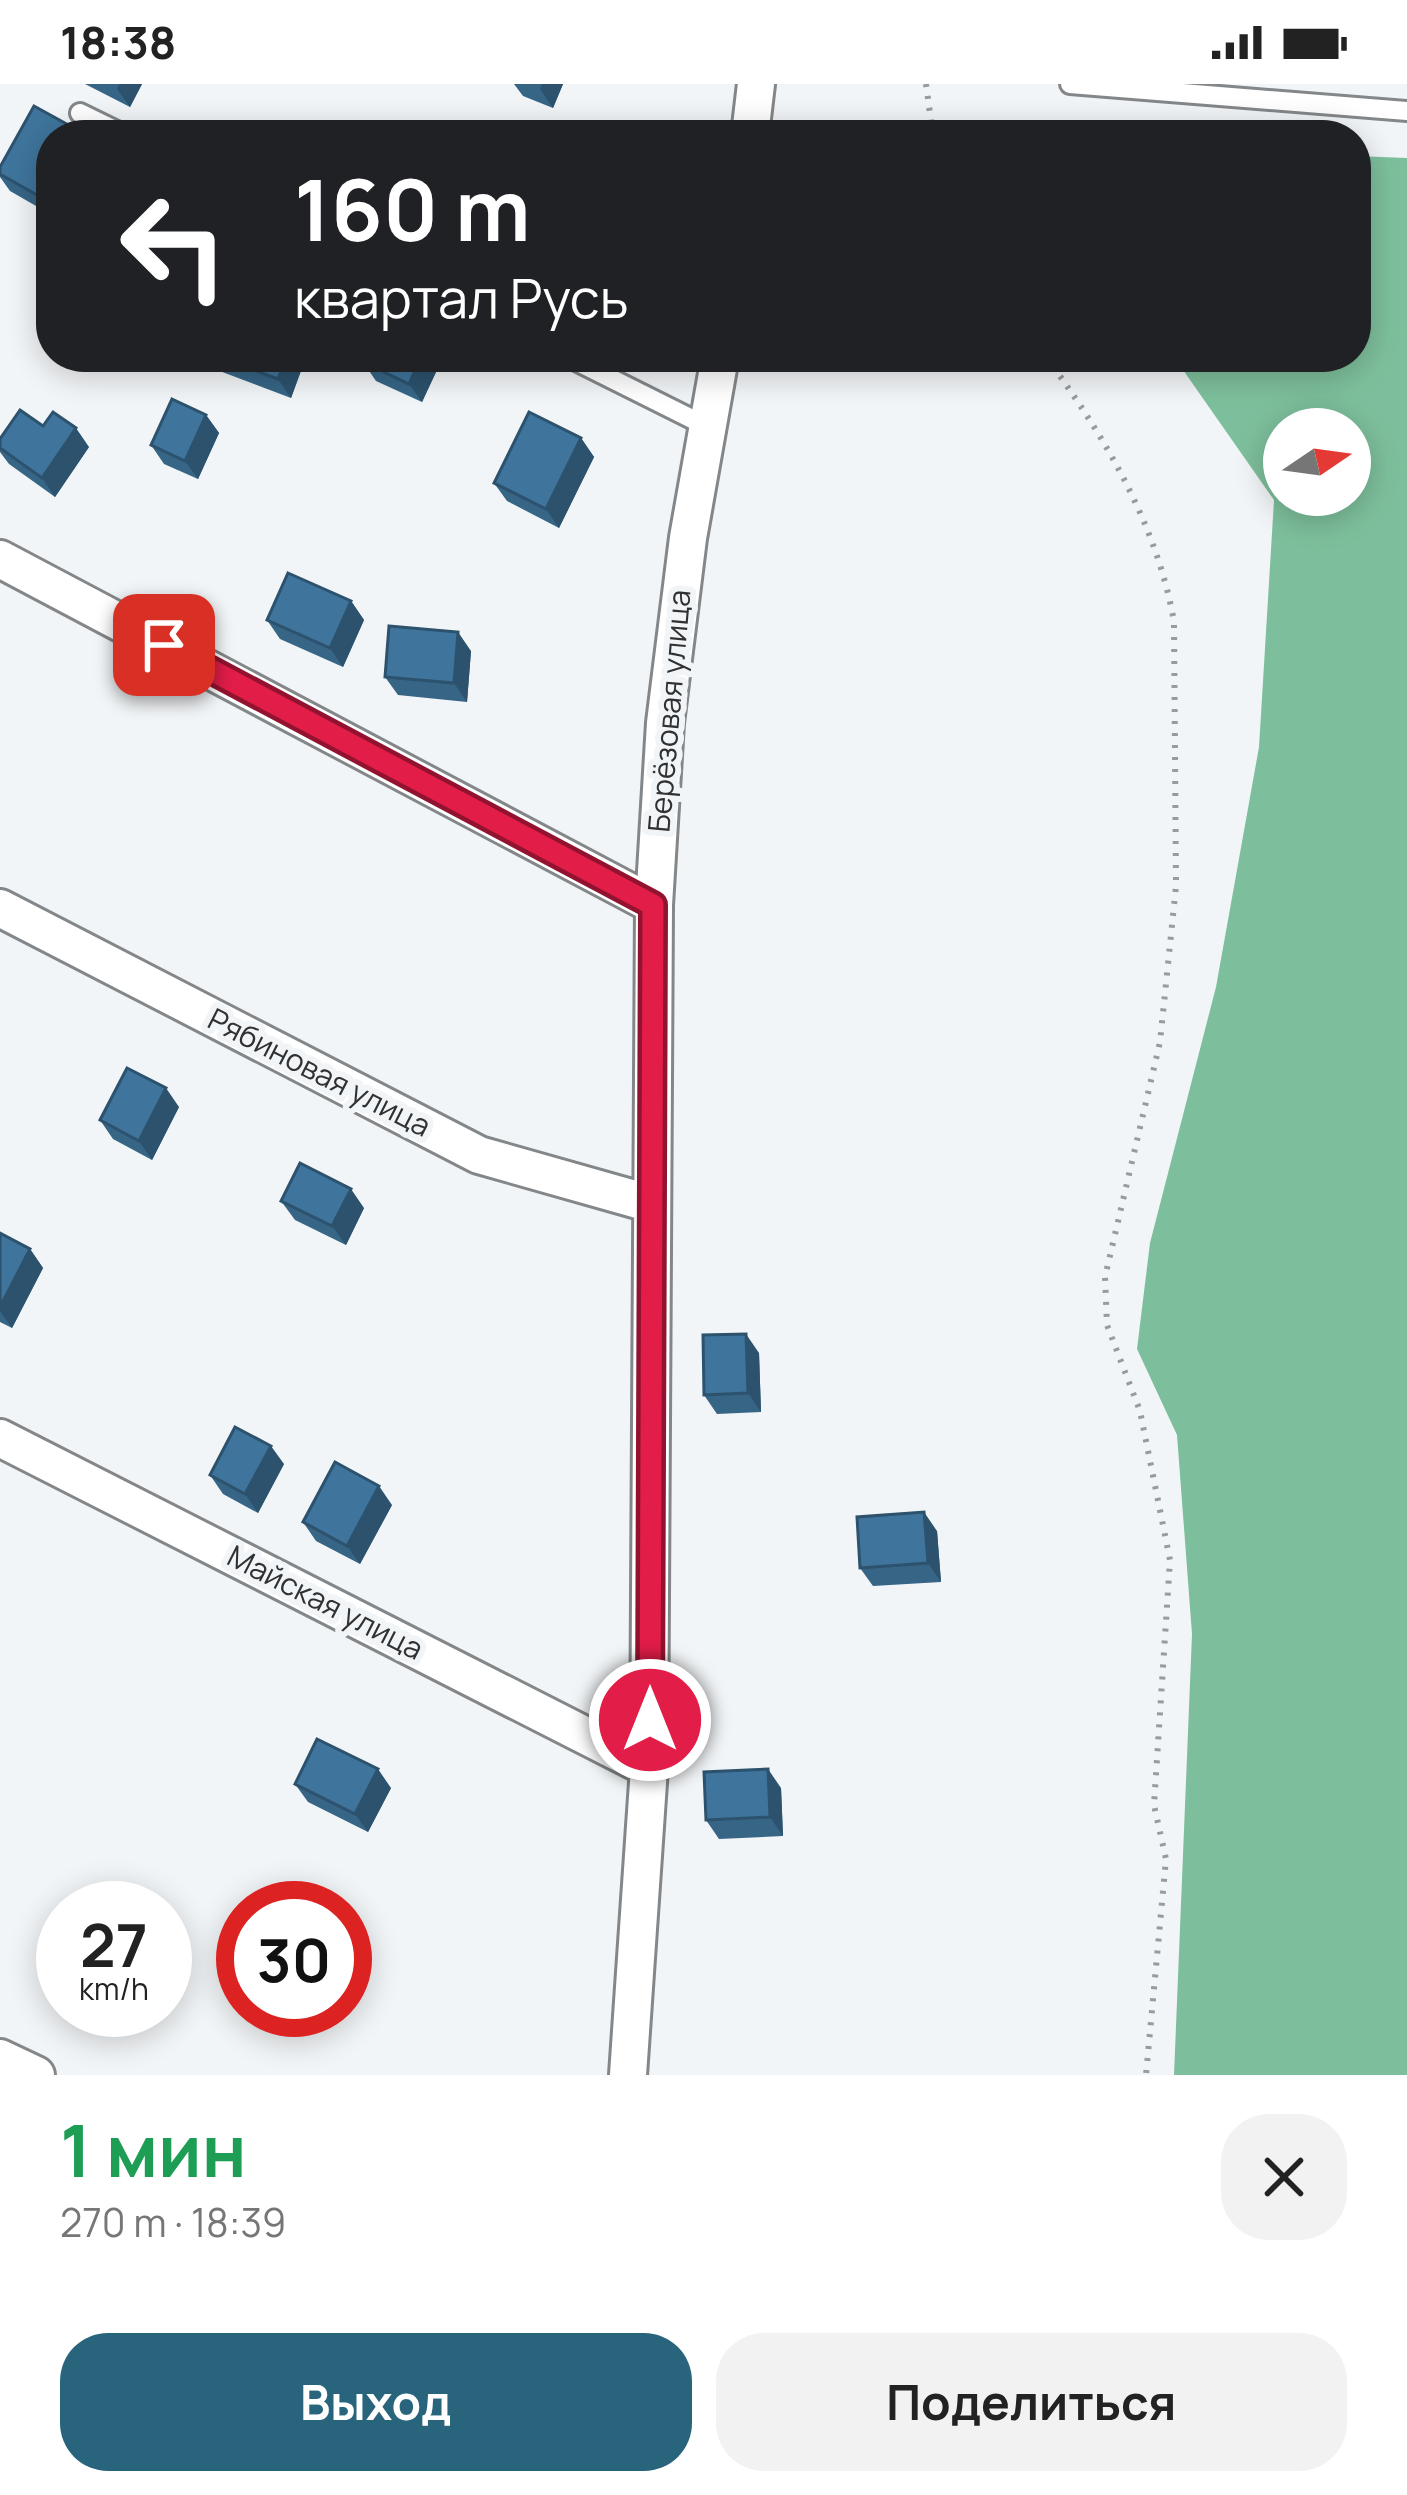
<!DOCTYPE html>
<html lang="ru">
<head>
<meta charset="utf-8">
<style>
	:root { --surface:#fff; --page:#f2f2f2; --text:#222; --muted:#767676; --accent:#28657c }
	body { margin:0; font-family:Manrope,sans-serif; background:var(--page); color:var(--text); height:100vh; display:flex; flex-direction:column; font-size:45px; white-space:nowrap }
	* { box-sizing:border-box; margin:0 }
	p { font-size:39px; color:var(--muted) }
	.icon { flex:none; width:66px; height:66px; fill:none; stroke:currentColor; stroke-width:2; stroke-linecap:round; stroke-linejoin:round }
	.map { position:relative; height:1991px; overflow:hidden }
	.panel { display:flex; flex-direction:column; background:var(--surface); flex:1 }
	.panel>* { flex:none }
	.hud { position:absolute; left:36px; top:36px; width:1335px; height:252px; border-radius:48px; box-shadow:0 6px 30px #0003; background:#202124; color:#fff; overflow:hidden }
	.needle { width:78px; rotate:77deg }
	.tools { position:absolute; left:1263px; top:324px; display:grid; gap:24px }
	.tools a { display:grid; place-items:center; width:108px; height:108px; border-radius:50%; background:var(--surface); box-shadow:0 6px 30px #0003; font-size:60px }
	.speed { position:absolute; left:36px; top:1797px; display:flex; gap:24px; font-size:60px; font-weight:700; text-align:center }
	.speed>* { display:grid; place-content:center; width:156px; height:156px; border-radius:50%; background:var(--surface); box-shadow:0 6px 30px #0003; line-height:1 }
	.speed small { font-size:30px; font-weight:400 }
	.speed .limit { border:18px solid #d22; background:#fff; color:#111 }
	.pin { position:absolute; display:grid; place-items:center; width:102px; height:102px; color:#fff; margin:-51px; border-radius:24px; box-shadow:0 6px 18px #0006 }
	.me { position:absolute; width:132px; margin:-66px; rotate:0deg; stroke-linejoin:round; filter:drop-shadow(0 0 9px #0008) }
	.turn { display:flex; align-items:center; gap:42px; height:252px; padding:0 60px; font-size:54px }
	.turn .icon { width:156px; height:156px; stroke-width:2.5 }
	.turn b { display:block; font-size:84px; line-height:102px }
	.round { display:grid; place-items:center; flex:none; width:126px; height:126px; border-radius:48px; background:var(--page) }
	.head { display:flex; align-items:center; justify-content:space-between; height:204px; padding:0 60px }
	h1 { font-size:72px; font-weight:700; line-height:90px; color:#1e9e55 }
	.cta { display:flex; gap:24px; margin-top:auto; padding:24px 60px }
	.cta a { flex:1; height:138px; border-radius:48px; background:var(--accent); color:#fff; font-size:48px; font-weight:700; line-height:138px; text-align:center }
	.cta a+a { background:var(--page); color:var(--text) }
	.status { display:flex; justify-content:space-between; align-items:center; height:84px; padding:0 60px; background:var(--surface); direction:ltr }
	.status svg { height:33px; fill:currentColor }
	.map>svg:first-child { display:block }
</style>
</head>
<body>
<div class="status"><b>18:38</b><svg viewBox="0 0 49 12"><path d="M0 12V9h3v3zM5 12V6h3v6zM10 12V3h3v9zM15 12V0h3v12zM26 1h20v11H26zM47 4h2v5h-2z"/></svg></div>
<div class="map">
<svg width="1407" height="1991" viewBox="0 0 1407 1991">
	<rect width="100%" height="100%" fill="#f2f5f7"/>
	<!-- forest -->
	<path fill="#7dbf9c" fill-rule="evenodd" d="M 1356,72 L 1407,74 L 1407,1991 L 1174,1991 L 1192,1550 L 1177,1351 L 1137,1265 L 1150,1159 L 1216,903 L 1259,663 L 1274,416 L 1174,273 L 1356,273 ZM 1284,345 L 1350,345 L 1350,411 L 1284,411 Z"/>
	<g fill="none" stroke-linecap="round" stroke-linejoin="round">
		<!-- service casing -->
		<g stroke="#848789" stroke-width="24">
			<path id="service" d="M 1070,0 L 1407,27
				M 80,29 L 125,51
				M 568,273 L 710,344"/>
		</g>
		<!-- minor casing -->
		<g stroke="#848789" stroke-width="42">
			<path id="minor" d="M 750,51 L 756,0
				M 0,475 L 654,821
				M 0,824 L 479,1071 L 652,1120
				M 0,1354 L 649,1684
				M 0,1974 L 36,1991
				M 628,1991 L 649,1684 L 654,821 L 665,639 L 688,454 L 720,273"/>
		</g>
		<!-- path -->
		<path stroke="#989a9b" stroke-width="6" stroke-dasharray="3 9" stroke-linecap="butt" d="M 926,0 L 933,51
			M 1046,273 C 1104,351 1157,440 1174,538 L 1176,802 L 1160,958 L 1105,1193 L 1107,1241 L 1140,1327 L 1170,1476 L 1154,1721 L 1166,1775 L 1146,1991"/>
		<!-- service -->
		<use href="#service" stroke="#fff" stroke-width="18"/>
		<!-- minor -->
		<use href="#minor" stroke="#fff" stroke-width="36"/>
	</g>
	<!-- wall -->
	<path fill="#366586" d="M 85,0 L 142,0 L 130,23 Z
		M 514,0 L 563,0 L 553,24 L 523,12 Z
		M 51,51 L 51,127 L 50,130 L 10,107 L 0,93 L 0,83 Z
		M 208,273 L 306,273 L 291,314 L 217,286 Z
		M 365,273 L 443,273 L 422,318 L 376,297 L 363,278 Z
		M 206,331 L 219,349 L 198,395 L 164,380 L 151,361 Z
		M 43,342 L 89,363 L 55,413 L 9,380 L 0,368 L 0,355 Z
		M 581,354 L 594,373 L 559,444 L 507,417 L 494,399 Z
		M 351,517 L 364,536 L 343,583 L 280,555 L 267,536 Z
		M 471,567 L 467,618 L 398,611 L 385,593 Z
		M 179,1023 L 152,1076 L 113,1055 L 100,1036 Z
		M 281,1117 L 364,1124 L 346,1161 L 295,1136 Z
		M 0,1149 L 30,1165 L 43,1184 L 12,1244 L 0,1238 Z
		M 759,1269 L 761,1328 L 717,1330 L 704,1311 Z
		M 284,1380 L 258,1429 L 223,1410 L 210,1391 Z
		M 392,1421 L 360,1480 L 316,1457 L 303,1438 Z
		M 937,1447 L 941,1498 L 873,1502 L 860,1484 Z
		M 295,1700 L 391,1704 L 368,1748 L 308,1718 Z
		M 781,1704 L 783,1752 L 719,1755 L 706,1736 Z"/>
	<!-- shaded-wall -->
	<path fill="#2c526d" d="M 119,0 L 142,0 L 130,23 L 117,5 Z
		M 542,0 L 563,0 L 553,24 L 540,5 Z
		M 51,85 L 51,127 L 50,130 L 37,111 Z
		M 286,273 L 306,273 L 291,314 L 278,295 Z
		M 421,273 L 443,273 L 422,318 L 409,300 Z
		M 206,331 L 219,349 L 198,395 L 185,377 Z
		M 76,344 L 89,363 L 55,413 L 42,394 Z
		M 581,354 L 594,373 L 559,444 L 546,425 Z
		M 351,517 L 364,536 L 343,583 L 330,564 Z
		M 458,548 L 471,567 L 467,618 L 454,599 Z
		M 166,1004 L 179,1023 L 152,1076 L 139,1057 Z
		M 351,1105 L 364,1124 L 346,1161 L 332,1142 Z
		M 30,1165 L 43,1184 L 12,1244 L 0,1227 L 0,1223 Z
		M 746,1250 L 759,1269 L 761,1328 L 748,1309 Z
		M 271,1362 L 284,1380 L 258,1429 L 245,1410 Z
		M 379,1402 L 392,1421 L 360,1480 L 347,1462 Z
		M 924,1428 L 937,1447 L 941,1498 L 928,1479 Z
		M 378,1685 L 391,1704 L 368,1748 L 355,1730 Z
		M 768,1685 L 781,1704 L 783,1752 L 770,1733 Z"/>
	<!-- building -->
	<path fill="#3f759c" stroke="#2c526d" stroke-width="3" d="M 34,22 L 74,44 L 70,51 L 51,51 L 51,85 L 37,111 L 0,90 L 0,83 Z
		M 219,273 L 286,273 L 278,295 Z
		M 365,273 L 421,273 L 409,300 L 363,278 Z
		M 172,315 L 206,331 L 185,377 L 151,361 Z
		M 20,326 L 43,342 L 53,328 L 76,344 L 42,394 L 0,364 L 0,355 Z
		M 529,328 L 581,354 L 546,425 L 494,399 Z
		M 288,489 L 351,517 L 330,564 L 267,536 Z
		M 389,542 L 458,548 L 454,599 L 385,593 Z
		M 127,984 L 166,1004 L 139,1057 L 100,1036 Z
		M 300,1079 L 351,1105 L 332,1142 L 281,1117 Z
		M 0,1149 L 30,1165 L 0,1223 Z
		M 746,1250 L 748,1309 L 704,1311 L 703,1251 Z
		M 235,1343 L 271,1362 L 245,1410 L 210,1391 Z
		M 335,1378 L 379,1402 L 347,1462 L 303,1438 Z
		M 924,1428 L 928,1479 L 860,1484 L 857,1433 Z
		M 317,1655 L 378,1685 L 355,1730 L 295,1700 Z
		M 768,1685 L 770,1733 L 706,1736 L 704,1688 Z"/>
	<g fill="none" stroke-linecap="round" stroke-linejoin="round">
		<!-- route casing -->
		<g stroke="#92132f" stroke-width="30">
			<path id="route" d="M 164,561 L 653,821 L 650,1636"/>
		</g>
		<!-- route -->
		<use href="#route" stroke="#e11d48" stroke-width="21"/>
	</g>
	<g text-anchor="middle" stroke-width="12" stroke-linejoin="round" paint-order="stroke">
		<!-- street labels -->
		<g font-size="30" fill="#303132" stroke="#f2f5f7">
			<text transform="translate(670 627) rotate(-85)" y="10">Берёзовая улица</text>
			<text transform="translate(319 989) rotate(27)" y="10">Рябиновая улица</text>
			<text transform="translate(325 1519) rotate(27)" y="10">Майская улица</text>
		</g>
	</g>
</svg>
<div class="tools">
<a><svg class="needle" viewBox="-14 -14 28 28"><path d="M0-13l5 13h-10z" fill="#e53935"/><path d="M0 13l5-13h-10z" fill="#767676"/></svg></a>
</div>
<div class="speed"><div>27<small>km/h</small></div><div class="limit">30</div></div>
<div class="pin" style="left:164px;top:561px;background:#d93025"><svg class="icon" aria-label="arrive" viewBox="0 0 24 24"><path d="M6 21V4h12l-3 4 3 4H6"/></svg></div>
<svg class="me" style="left:650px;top:1636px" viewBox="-20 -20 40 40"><circle r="17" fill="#e11d48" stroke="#fff" stroke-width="3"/><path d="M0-11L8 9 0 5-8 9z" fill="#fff"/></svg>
<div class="hud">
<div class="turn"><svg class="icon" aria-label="left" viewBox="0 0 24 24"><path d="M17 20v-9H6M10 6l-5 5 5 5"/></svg><div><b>160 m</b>квартал Русь</div></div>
</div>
</div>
<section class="panel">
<div class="head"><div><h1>1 мин</h1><p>270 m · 18:39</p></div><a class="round"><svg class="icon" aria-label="close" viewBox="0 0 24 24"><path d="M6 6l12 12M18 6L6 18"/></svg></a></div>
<div class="cta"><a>Выход</a><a>Поделиться</a></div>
</section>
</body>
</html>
